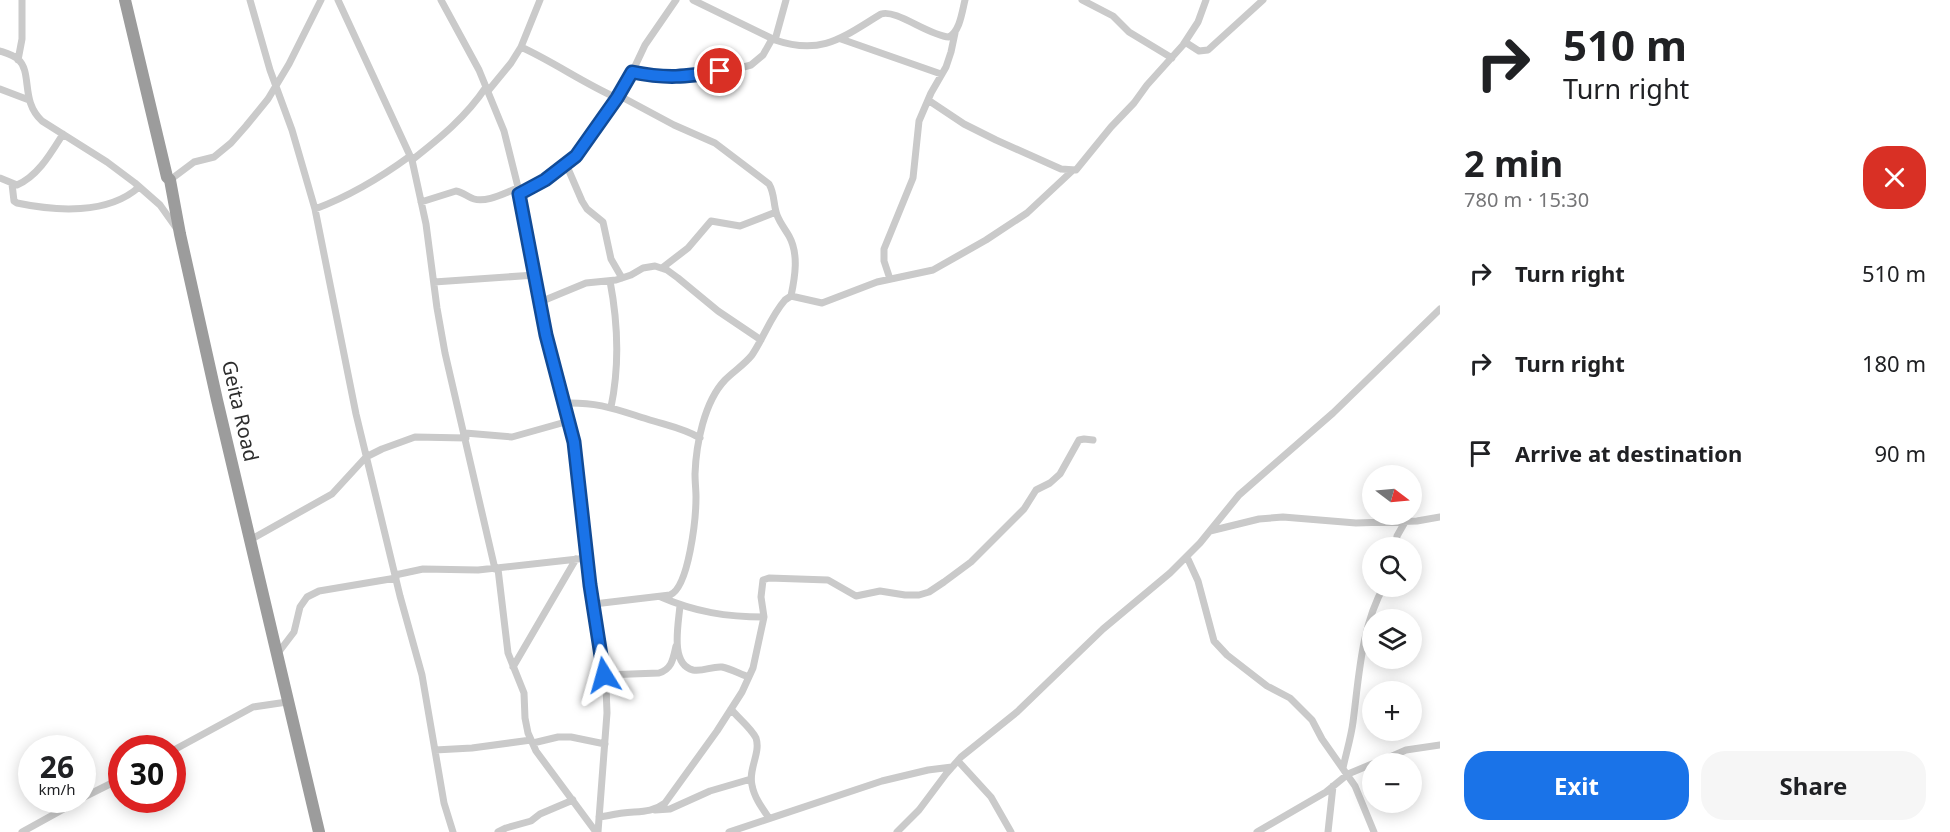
<!DOCTYPE html>
<html lang="en">
<head>
<meta charset="utf-8">
<style>
	:root { --surface:#fff; --page:#f6f6f6; --text:#202124; --muted:#757577; --accent:#1a73e8 }
	body { margin:0; font-family:"Noto Sans",sans-serif; background:var(--page); color:var(--text); height:100vh; display:flex; flex-direction:column; font-size:22px; white-space:nowrap }
	* { box-sizing:border-box; margin:0 }
	p { font-size:20px; color:var(--muted) }
	.icon { flex:none; width:33px; height:33px; fill:none; stroke:currentColor; stroke-width:2; stroke-linecap:round; stroke-linejoin:round }
	.map { position:relative; flex:1; overflow:hidden }
	.side { display:flex; flex-direction:column; background:var(--surface); width:510px }
	.side>* { flex:none }
	.top-card { background:#fff; color:var(--text); overflow:hidden }
	.needle { width:39px; rotate:106deg }
	.tools { position:absolute; left:1362px; top:465px; display:grid; gap:12px }
	.tools a { display:grid; place-items:center; width:60px; height:60px; border-radius:50%; background:var(--surface); box-shadow:0 3px 15px #0003; font-size:30px }
	.speed { position:absolute; left:18px; top:735px; display:flex; gap:12px; font-size:30px; font-weight:700; text-align:center }
	.speed>* { display:grid; place-content:center; width:78px; height:78px; border-radius:50%; background:var(--surface); box-shadow:0 3px 15px #0003; line-height:1 }
	.speed small { font-size:15px; font-weight:400 }
	.speed .limit { border:9px solid #d22; background:#fff; color:#111 }
	.pin { position:absolute; display:grid; place-items:center; width:51px; height:51px; color:#fff; margin:-26px; border:3px solid #fff; border-radius:50%; box-shadow:0 2px 6px #0007 }
	.me { position:absolute; width:66px; margin:-33px; rotate:352deg; stroke-linejoin:round; filter:drop-shadow(0 0 4px #0008) }
	.turn { display:flex; align-items:center; gap:21px; height:126px; padding:0 24px; font-size:27px }
	.turn .icon { width:78px; height:78px; stroke-width:2.5 }
	.turn b { display:block; font-size:42px; line-height:51px }
	.round { display:grid; place-items:center; flex:none; width:63px; height:63px; border-radius:24px; background:var(--page) }
	.summary { display:flex; align-items:center; justify-content:space-between; height:102px; padding:0 24px }
	h1 { font-size:36px; font-weight:700; line-height:45px }
	.primary-button { display:flex; gap:12px; margin-top:auto; padding:12px 24px }
	.primary-button a { flex:1; height:69px; border-radius:24px; background:var(--accent); color:#fff; font-size:24px; font-weight:700; line-height:69px; text-align:center }
	.primary-button a+a { background:var(--page); color:var(--text) }
	ul { padding:0; list-style:none }
	li { display:flex; align-items:center; gap:18px; height:90px; padding:0 24px }
	li div { flex:1 }
	li b { display:block; font-size:22px }
	li em { font-style:normal }
	main { display:flex; flex:1; min-height:0 }
	.map>svg:first-child { display:block }
</style>
</head>
<body>
<main>
<div class="map">
<svg width="1440" height="832" viewBox="0 0 1440 832">
	<rect width="100%" height="100%" fill="#fff"/>
	<g fill="none" stroke-linecap="round" stroke-linejoin="round">
		<!-- minor -->
		<path stroke="#cacaca" stroke-width="7" d="M 250,0 L 270,70 L 292,130 L 315,209 L 356,414 L 400,596 L 422,675 L 444,803 L 453,832
			M 338,0 L 412,160 L 426,224 L 437,308 L 445,353 L 495,569
			M 441,0 L 479,70 L 504,131 L 523,207 L 546,335 L 574,442 L 590,585 L 606,686 L 607,713 L 598,832
			M 693,0 L 775,40 C 822,56 843,37 881,14 C 897,9 927,35 949,37 C 960,31 962,12 965,0
			M 1082,0 L 1113,16 L 1129,32 L 1172,58
			M 841,39 L 941,74
			M 775,40 L 786,0
			M 1185,42 L 1199,51 L 1208,50 L 1263,0
			M 521,47 C 554,62 583,83 617,98
			M 0,51 C 6,53 13,55 18,59 C 33,73 20,101 42,121 L 107,162 L 135,183 L 160,205 L 177,229
			M 18,60 L 22,39 L 22,0
			M 632,72 L 668,78 L 688,77 L 740,68 L 751,65 L 763,55 L 772,39
			M 0,89 L 29,100
			M 488,91 L 511,63 L 521,47 L 540,0
			M 618,95 L 674,125 L 715,143 L 769,184 C 775,194 773,204 777,215 C 780,223 785,229 789,236 C 799,254 795,277 791,296
			M 928,100 L 964,124 L 996,140 L 1061,169 L 1076,170 L 1111,127 L 1134,103 L 1147,85 L 1183,45 L 1198,22 L 1206,0
			M 412,160 C 440,138 466,117 486,87
			M 566,164 L 582,201 L 587,209 L 603,222 L 611,259 L 622,278
			M 0,178 L 17,185 C 38,176 51,153 63,134
			M 170,180 L 194,162 L 214,157 L 231,143 L 246,126 L 268,99 L 289,64 L 321,0
			M 12,184 L 14,201 L 17,203 C 55,211 108,215 139,187
			M 519,194 L 545,180 L 576,157 L 628,81 L 645,45 L 676,0
			M 421,202 L 456,191 C 463,192 467,197 474,199 C 487,203 506,192 518,188
			M 315,209 C 350,196 380,178 410,156
			M 662,268 L 688,248 L 711,221 L 740,226 L 776,212
			M 890,279 L 884,261 L 884,249 L 913,178 L 919,121 L 931,93 L 946,67 L 951,52 L 955,33
			M 610,281 C 618,323 620,364 611,407
			M 434,282 L 535,275
			M 540,302 L 586,283 L 616,280 L 631,275 L 643,268 L 655,266 L 667,270 L 678,278 L 718,311 L 761,340
			M 564,403 C 599,402 615,409 647,419 C 665,425 683,428 700,438
			M 465,433 L 512,437 L 569,421
			M 1210,531 L 1259,519 L 1283,517 L 1356,523 L 1417,521 L 1440,517
			M 250,540 L 332,494 L 366,457 L 382,449 L 415,437 L 466,438
			M 1396,548 L 1397,536 L 1405,522
			M 1187,557 L 1198,581 L 1214,641 L 1227,655 L 1267,686 L 1290,698 L 1312,720 L 1322,739 L 1355,786 L 1374,832
			M 498,569 L 508,653 L 524,693 L 525,718 L 528,733 L 536,751 L 596,832
			M 395,575 L 423,569 L 478,570 L 587,558
			M 661,597 C 695,612 727,617 764,617
			M 594,604 L 670,595 C 689,587 696,518 696,497 C 696,490 695,482 695,474 C 696,445 704,402 725,380 C 734,371 744,365 752,355 C 764,337 771,316 785,300 L 791,296 L 822,303 L 877,282 L 933,270 L 986,240 L 1027,213 L 1072,171
			M 680,605 C 679,622 669,664 693,670 C 703,672 712,666 722,667 C 731,669 740,674 749,677
			M 278,653 L 294,632 L 300,607 L 307,597 L 319,591 L 396,578
			M 513,667 L 576,559
			M 604,675 L 659,673 C 672,669 673,659 676,646
			M 731,709 C 738,718 751,728 756,738 C 761,753 748,769 752,785 C 754,797 762,808 769,818
			M 533,743 L 558,737 L 571,737 L 605,744
			M 435,750 L 472,748 L 531,740
			M 172,751 L 253,707 L 287,702
			M 958,761 L 991,797 L 1011,832
			M 1374,764 L 1406,750 L 1440,745
			M 1343,768 C 1346,753 1351,738 1353,722 C 1359,677 1361,627 1384,586
			M 82,798 L 122,778
			M 655,810 L 670,809 L 710,791 L 751,779
			M 599,817 C 607,816 615,814 623,813 C 639,811 652,813 665,803 L 717,731 L 742,692 L 753,668 L 764,617 L 761,597 L 763,580 L 769,578 L 828,580 L 856,596 L 880,591 L 905,595 L 919,595 L 929,592 L 944,582 L 971,562 L 1024,509 L 1036,490 L 1050,483 L 1060,474 L 1079,440 L 1084,439 L 1093,440
			M 22,832 L 80,800
			M 498,832 L 506,828 L 531,821 L 540,814 L 573,800
			M 729,832 L 882,781 L 928,770 L 952,767
			M 897,832 L 919,810 L 946,774 L 961,757 L 1017,712 L 1103,629 L 1170,573 L 1200,543 L 1239,495 L 1333,413 L 1440,309
			M 1257,832 L 1326,792 L 1348,774 L 1372,764
			M 1328,832 L 1333,786"/>
		<!-- trunk -->
		<path stroke="#9c9c9c" stroke-width="12" d="M 125,0 L 167,177 L 170,180 L 180,234 L 217,400 L 319,832"/>
	</g>
	<g fill="none" stroke-linecap="round" stroke-linejoin="round">
		<!-- route casing -->
		<g stroke="#114b97" stroke-width="15">
			<path id="route" d="M 604,675 L 590,585 L 574,442 L 546,335 L 519,194 L 545,180 L 576,156 L 617,98 L 632,72 C 667,79 685,77 720,71"/>
		</g>
		<!-- route -->
		<use href="#route" stroke="#1a73e8" stroke-width="10"/>
	</g>
	<g text-anchor="middle" stroke-width="6" stroke-linejoin="round" paint-order="stroke">
		<!-- street labels -->
		<g font-size="20" fill="#2d2d2d" stroke="#fff">
			<text transform="translate(240 411) rotate(77)" y="7">Geita Road</text>
		</g>
	</g>
</svg>
<div class="tools">
<a><svg class="needle" viewBox="-14 -14 28 28"><path d="M0-13l5 13h-10z" fill="#e53935"/><path d="M0 13l5-13h-10z" fill="#757577"/></svg></a>
<a><svg class="icon" aria-label="search" viewBox="0 0 24 24"><circle cx="10" cy="10" r="6"/><path d="M15 15l6 6"/></svg></a>
<a><svg class="icon" aria-label="layers" viewBox="0 0 24 24"><path d="M12 4l9 5-9 5-9-5zM3 14l9 5 9-5"/></svg></a>
<a>+</a>
<a>−</a>
</div>
<div class="speed"><div>26<small>km/h</small></div><div class="limit">30</div></div>
<div class="pin" style="left:720px;top:71px;background:#d93025"><svg class="icon" aria-label="arrive" viewBox="0 0 24 24"><path d="M6 21V4h12l-3 4 3 4H6"/></svg></div>
<svg class="me" style="left:604px;top:675px" viewBox="-20 -20 40 40"><path d="M0-17L14 15 0 8-14 15z" fill="#1a73e8" stroke="#fff" stroke-width="4"/></svg>
</div>
<section class="side">
<div class="top-card">
<div class="turn"><svg class="icon" aria-label="right" viewBox="0 0 24 24"><path d="M7 20v-9h11M14 6l5 5-5 5"/></svg><div><b>510 m</b>Turn right</div></div>
</div>
<div class="summary"><div><h1>2 min</h1><p>780 m · 15:30</p></div><a class="round" style="background:#d93025;color:#fff"><svg class="icon" aria-label="close" viewBox="0 0 24 24"><path d="M6 6l12 12M18 6L6 18"/></svg></a></div>
<ul>
<li><svg class="icon" aria-label="right" viewBox="0 0 24 24"><path d="M7 20v-9h11M14 6l5 5-5 5"/></svg><div><b>Turn right</b></div><em>510 m</em></li>
<li><svg class="icon" aria-label="right" viewBox="0 0 24 24"><path d="M7 20v-9h11M14 6l5 5-5 5"/></svg><div><b>Turn right</b></div><em>180 m</em></li>
<li><svg class="icon" aria-label="arrive" viewBox="0 0 24 24"><path d="M6 21V4h12l-3 4 3 4H6"/></svg><div><b>Arrive at destination</b></div><em>90 m</em></li>
</ul>
<div class="primary-button"><a>Exit</a><a>Share</a></div>
</section>
</main>
</body>
</html>
